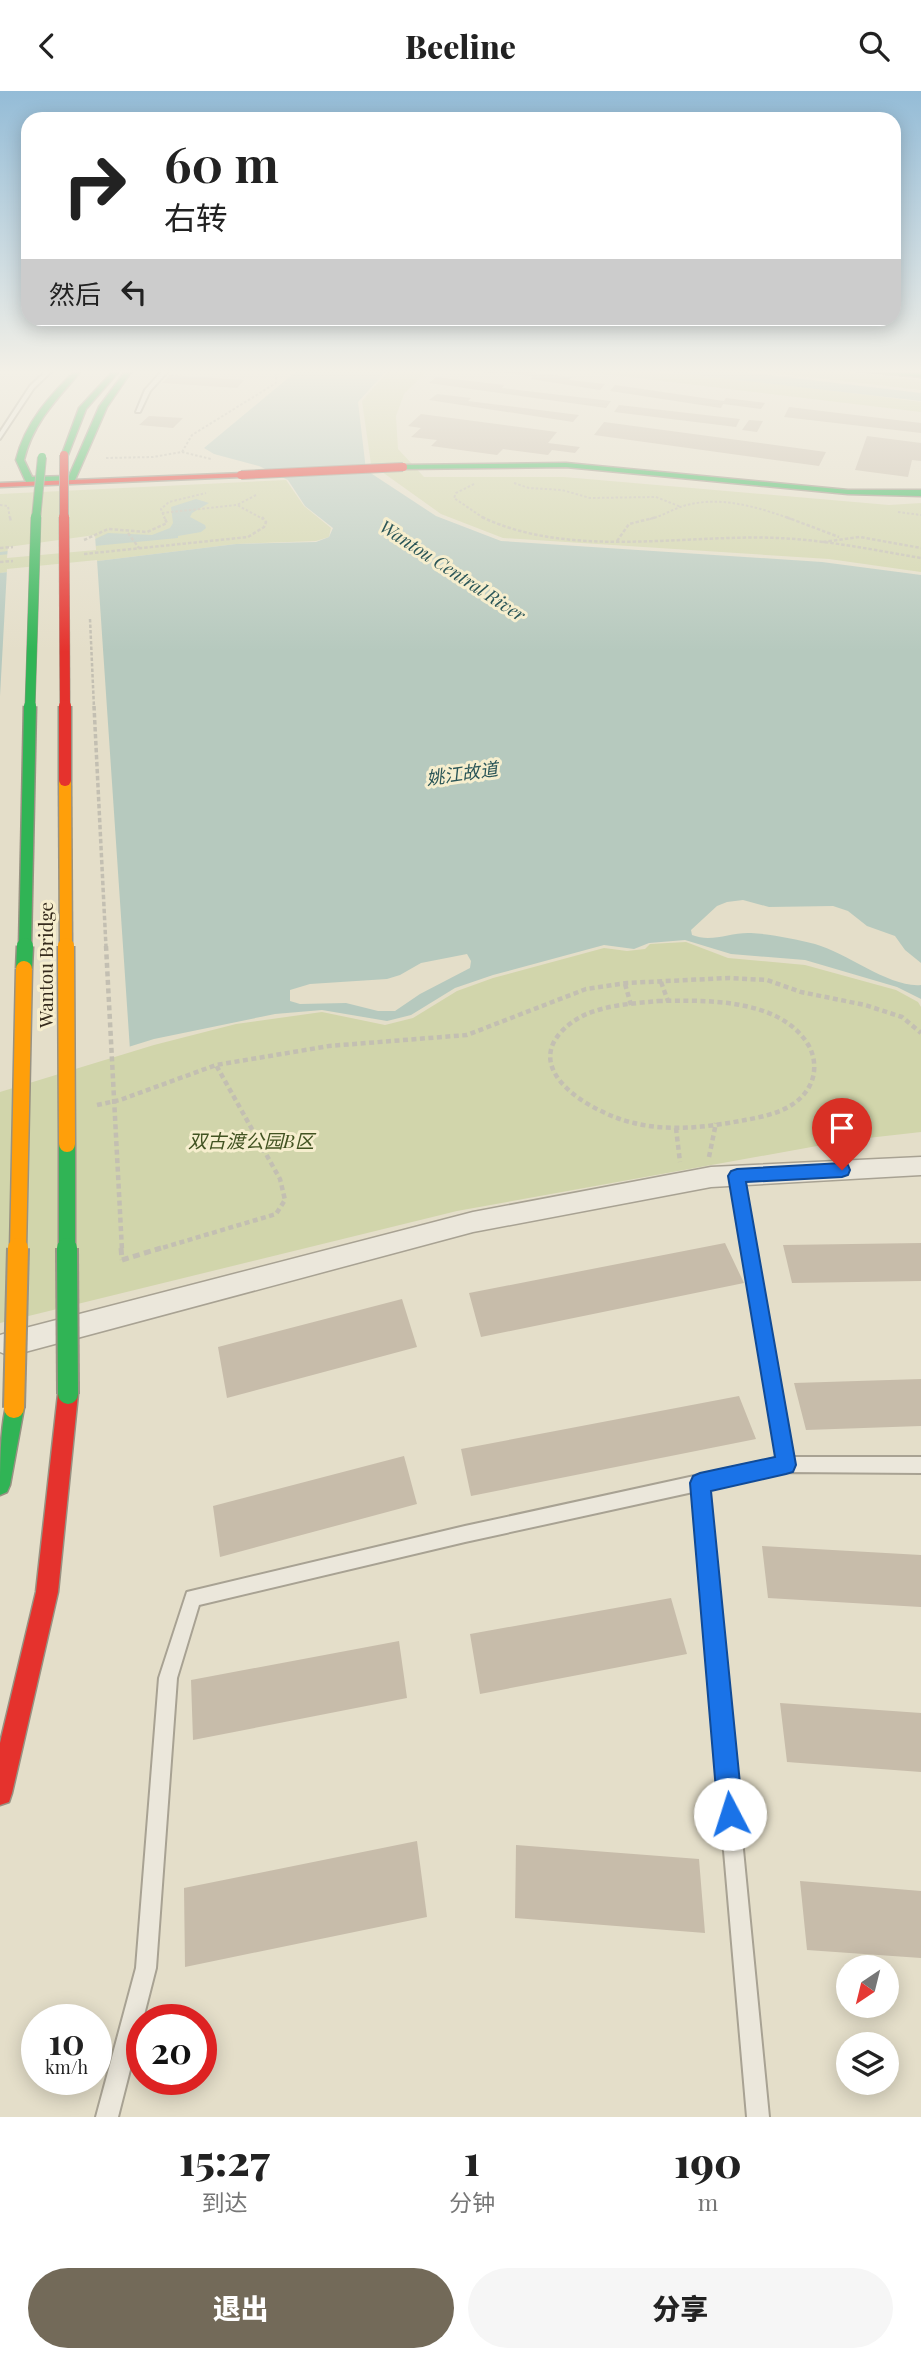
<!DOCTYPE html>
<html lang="zh">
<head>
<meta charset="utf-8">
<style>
	:root { --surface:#fff; --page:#f6f6f6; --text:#222; --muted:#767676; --accent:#736a59 }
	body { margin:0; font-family:"Playfair Display","Noto Sans SC",serif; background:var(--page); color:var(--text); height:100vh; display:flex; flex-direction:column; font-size:26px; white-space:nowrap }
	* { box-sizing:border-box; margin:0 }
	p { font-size:23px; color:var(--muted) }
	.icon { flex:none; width:38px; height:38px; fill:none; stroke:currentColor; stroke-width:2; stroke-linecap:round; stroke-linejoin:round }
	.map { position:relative; height:2026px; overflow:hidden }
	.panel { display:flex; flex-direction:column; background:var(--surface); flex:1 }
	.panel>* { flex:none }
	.top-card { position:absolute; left:21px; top:21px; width:880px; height:214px; border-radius:21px; box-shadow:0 4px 18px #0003; background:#fff; color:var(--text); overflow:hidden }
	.needle { width:46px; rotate:215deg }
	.buttons { position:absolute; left:836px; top:1864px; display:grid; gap:14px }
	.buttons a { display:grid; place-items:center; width:63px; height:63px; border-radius:50%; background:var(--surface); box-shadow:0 4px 18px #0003; font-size:35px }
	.speed { position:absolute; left:21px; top:1913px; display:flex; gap:14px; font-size:35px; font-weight:700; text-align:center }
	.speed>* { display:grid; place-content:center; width:91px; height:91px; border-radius:50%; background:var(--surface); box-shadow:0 4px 18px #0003; line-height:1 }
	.speed small { font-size:18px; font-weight:400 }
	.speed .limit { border:10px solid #d22; background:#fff; color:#111 }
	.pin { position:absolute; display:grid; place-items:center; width:60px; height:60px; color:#fff; margin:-72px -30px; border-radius:50% 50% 50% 0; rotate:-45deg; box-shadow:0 0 7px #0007 }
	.pin .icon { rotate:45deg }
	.me { position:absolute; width:77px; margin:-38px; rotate:355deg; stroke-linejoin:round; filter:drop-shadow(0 0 5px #0008) }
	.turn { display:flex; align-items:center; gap:24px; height:147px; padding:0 28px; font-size:32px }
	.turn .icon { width:91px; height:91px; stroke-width:2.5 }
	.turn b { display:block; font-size:49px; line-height:60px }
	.then { display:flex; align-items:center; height:66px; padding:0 28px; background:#0003; gap:14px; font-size:26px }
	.eta { display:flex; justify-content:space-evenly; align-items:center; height:119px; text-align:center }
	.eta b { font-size:42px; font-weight:800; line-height:49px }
	.action { display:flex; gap:14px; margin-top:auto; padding:14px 28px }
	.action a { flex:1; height:80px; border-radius:42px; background:var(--accent); color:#fff; font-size:28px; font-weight:800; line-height:80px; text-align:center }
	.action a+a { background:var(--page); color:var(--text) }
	header { display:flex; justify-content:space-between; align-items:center; height:91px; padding:0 28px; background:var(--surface); font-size:32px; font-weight:800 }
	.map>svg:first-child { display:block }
</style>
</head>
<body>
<header><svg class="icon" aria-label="back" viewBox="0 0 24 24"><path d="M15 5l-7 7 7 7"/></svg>Beeline<svg class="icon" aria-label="search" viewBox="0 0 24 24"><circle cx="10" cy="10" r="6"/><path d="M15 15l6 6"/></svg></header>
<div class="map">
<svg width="921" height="2026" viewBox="0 0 921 2026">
	<rect width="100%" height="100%" fill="#e4dec9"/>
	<!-- green -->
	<path fill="#d1d5ab" d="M 390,278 L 429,278 L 404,303 L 396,325 L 398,358 L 424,386 L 564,386 L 889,414 L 921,412 L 921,481 L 829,468 L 503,447 L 441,423 L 371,373 L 362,310 Z
		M 563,278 C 683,278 802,296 921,311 L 921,321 Z
		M 739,278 L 819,278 L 921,289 L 921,299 Z
		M 286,389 L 304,415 L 331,437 L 329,446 L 316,450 L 236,453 L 0,482 L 0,403 Z
		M 686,851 L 728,867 L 805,874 L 896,899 L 918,911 L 921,916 L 921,1041 L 850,1049 L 457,1120 L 0,1232 L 0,1001 L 154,954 L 236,933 L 322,921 L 385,934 L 413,927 L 457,900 L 493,887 L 604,857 L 627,860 L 645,858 L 650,853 Z"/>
	<!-- water -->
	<path fill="#b6c9be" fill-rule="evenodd" d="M 299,278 L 388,278 L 358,311 L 366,379 L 436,425 L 501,450 L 822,471 L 921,484 L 921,872 L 905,859 L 895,845 L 867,835 L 848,820 L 833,815 L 769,816 L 743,809 L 727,811 L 717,815 L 691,839 L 692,844 C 712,852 730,841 751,842 C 771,843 795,848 815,853 C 847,862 890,897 921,894 L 921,908 L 897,896 L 805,869 L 731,863 L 685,849 L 649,852 L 634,858 L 604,854 L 493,884 L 455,897 L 411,924 L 387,930 L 322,919 L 275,923 L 154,948 L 0,996 L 0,482 L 236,453 L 316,451 L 329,446 L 333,437 L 305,415 L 288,389 L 259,375 L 214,363 L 204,357 ZM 467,863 L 471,870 L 470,877 L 420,903 L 395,920 L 378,920 L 346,912 L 300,913 L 290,910 L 290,899 L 310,893 L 387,888 L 400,884 L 421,872 Z
		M 642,278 L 718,278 L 921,302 L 921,310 Z
		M 196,408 L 209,412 L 192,422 L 190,426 L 205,434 L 206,437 L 201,441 L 178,445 L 178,447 L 0,464 L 0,461 L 91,450 L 108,442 L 152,444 L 170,437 L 173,432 L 171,416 Z"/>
	<!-- pier -->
	<path fill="#e4dec9" d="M 95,444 L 96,459 L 7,467 L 8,456 Z
		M 97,469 L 130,959 L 0,999 L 0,605 L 7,478 Z"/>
	<!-- building -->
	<path fill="#c7bcaa" d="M 459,278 L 527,278 L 538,279 L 535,282 L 572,286 L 569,289 L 605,293 L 600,299 L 531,288 L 533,285 L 497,281 L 495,283 Z
		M 170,284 L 244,289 L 237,297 L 162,292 Z
		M 436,286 L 504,294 L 502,297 L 611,310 L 606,317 L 429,292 Z
		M 615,294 L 724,310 L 726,307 L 765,312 L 761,318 L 723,313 L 721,317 L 610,300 Z
		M 437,303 L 471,307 L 468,310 L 579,324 L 573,331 L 429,309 Z
		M 619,314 L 740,328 L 736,336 L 614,321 Z
		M 789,316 L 921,332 L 921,342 L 784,326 Z
		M 421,323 L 557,341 L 548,352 L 580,356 L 575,362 L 552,359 L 548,364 L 503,358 L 497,364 L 431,355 L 437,349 L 411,346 L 421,337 L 408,335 Z
		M 149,325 L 183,327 L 173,337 L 139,334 Z
		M 749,329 L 763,330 L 757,341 L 742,339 Z
		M 604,331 L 826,361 L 819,375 L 594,344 Z
		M 867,345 L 921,352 L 921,370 L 912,369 L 908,386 L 855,379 Z
		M 725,1152 L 744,1192 L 481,1246 L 469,1202 Z
		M 921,1152 L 921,1190 L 792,1192 L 783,1154 Z
		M 402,1208 L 417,1256 L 227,1307 L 218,1256 Z
		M 921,1288 L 921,1335 L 806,1339 L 794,1292 Z
		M 739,1305 L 756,1348 L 471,1405 L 461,1358 Z
		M 404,1365 L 417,1413 L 220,1466 L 213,1415 Z
		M 762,1455 L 921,1464 L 921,1516 L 768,1507 Z
		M 671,1507 L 687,1563 L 480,1603 L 470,1543 Z
		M 399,1550 L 407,1607 L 193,1649 L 191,1589 Z
		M 780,1612 L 921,1622 L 921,1681 L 787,1671 Z
		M 417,1750 L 427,1826 L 185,1876 L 184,1797 Z
		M 516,1754 L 699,1768 L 705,1842 L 515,1827 Z
		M 800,1790 L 921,1800 L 921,1867 L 807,1859 Z"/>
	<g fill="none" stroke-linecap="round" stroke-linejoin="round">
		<!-- lane casing -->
		<g stroke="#a8a293" stroke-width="4">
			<path id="lane" d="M 48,278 L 54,278 L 34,297 L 0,348 L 0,341 L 30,295 Z
				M 164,278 L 170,278 L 150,300 L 140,321 L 136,321 L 145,299 Z
				M 737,1080 L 742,1081 L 743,1085 L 793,1366 L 921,1366 L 921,1382 L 786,1381 L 708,1398 L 769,2026 L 747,2026 L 693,1401 L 465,1451 L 199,1514 L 177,1587 L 156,1877 L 118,2026 L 96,2026 L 136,1877 L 159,1587 L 187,1501 L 465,1435 L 777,1367 L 731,1085 L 732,1081 Z"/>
		</g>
		<!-- street casing -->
		<g stroke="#a8a293" stroke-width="3">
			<path id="street" d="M 921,1066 L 921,1084 L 711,1096 L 473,1141 L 10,1265 L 0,1261 L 0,1244 L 10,1241 L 473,1121 L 711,1076 Z"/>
		</g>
		<!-- fast casing -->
		<g stroke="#989283" stroke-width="3">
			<path id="fast" d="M 77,278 L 83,278 C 58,307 33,331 24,369 L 32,386 L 69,385 L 99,316 L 127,278 L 133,278 L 107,316 L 75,389 L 26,391 L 16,369 C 25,332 50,304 77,278 Z
				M 115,278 L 121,278 L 86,318 L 68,364 L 61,366 L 79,317 Z
				M 853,278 L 921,282 L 921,286 L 856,280 Z
				M 566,372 L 848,399 L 921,399 L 921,405 L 848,403 L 566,376 L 403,378 L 399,376 L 403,374 Z
				M 14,1308 L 21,1311 L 24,1317 L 10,1394 L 7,1401 L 0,1404 C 0,1374 0,1338 7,1311 Z"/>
		</g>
		<!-- jam casing -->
		<g stroke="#989283" stroke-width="3">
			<path id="jam" d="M 244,382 L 241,386 L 0,396 L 0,392 Z
				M 68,1294 L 75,1297 L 78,1303 L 58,1501 L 12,1702 L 9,1711 L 0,1714 L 0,1652 L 36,1501 L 58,1303 L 61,1297 Z"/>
		</g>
		<!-- path-far3 -->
		<path stroke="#c3bfb2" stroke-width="2" stroke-dasharray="2.5 2" stroke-linecap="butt" d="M 182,361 L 211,368
			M 106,367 L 153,366 L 182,361 L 192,344 L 276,292 L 277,278
			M 514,392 L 529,397 L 562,399 L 590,407 L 656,406 L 681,416
			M 474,393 L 456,402 L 454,407 L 485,428
			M 256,404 L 237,414 L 263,428
			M 0,414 L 8,415 L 10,428
			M 898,421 L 921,424
			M 162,422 L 237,414
			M 165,428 L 161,418 L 169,411 L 206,402
			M 650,428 C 663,425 674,417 687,414 C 721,405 758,416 791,428"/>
		<!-- path-far2 -->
		<path stroke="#c3bfb2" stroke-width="2.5" stroke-dasharray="3.5 2" stroke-linecap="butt" d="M 10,426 L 11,431
			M 482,426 C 569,468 684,443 778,447 C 826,449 874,459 921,467
			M 786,426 L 839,446
			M 128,442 L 139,457
			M 84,449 L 108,438 L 147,441 L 167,432 L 164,426
			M 617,450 L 629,433 L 657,426
			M 823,451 L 860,446 L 921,457
			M 0,457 L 13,456
			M 84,463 L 248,446 L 264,436 L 266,431 L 262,426
			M 0,471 L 13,470"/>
		<!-- path-far1 -->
		<path stroke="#c3bfb2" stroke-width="4.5" stroke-dasharray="5 3.5" stroke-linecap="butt" d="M 661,891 L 668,910
			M 625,893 L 631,914
			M 658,910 C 706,909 781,907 809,955 C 816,968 816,984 809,996 C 796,1019 768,1025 745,1029 C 709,1036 670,1041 634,1032 C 593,1023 512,977 571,932 C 595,914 630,913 658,910 Z
			M 97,1014 L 120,1009 L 216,974 L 329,955 L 467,944 L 586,898 L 627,892 L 729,887 L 767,889 L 801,901 L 865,914 L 902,926 L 921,942
			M 676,1037 L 680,1071
			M 709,1066 L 716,1032
			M 155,1159 L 276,1123 L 285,1109 L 280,1088 L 216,974"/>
		<!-- path -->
		<path stroke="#c3bfb2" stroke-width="5" stroke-dasharray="7 4.5" stroke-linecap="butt" d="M 122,1169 L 161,1157"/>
		<!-- lane -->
		<use href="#lane" fill="#ebe7db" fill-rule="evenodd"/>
		<!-- street -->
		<use href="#street" fill="#ebe7db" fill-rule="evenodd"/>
		<!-- fast -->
		<use href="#fast" fill="#30b455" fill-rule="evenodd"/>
		<!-- jam -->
		<use href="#jam" fill="#e5322d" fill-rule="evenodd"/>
		<!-- fast-bridge-far4 casing -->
		<g stroke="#989283" stroke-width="10" stroke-linecap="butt">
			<path id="fast-bridge-far4" d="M 36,428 L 42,366"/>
		</g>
		<!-- fast-bridge-far3 casing -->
		<g stroke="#989283" stroke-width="11" stroke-linecap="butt">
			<path id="fast-bridge-far3" d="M 30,617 L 36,426"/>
		</g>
		<!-- fast-bridge-far2 casing -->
		<g stroke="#989283" stroke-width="15" stroke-linecap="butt">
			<path id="fast-bridge-far2" d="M 25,856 L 30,615"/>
		</g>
		<!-- fast-bridge-far1 casing -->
		<g stroke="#989283" stroke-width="19" stroke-linecap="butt">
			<path id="fast-bridge-far1" d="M 24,878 L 25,855
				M 67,1053 L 67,1159"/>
		</g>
		<!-- fast-bridge casing -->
		<g stroke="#989283" stroke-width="24" stroke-linecap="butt">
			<path id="fast-bridge" d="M 67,1157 L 68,1303"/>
		</g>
		<!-- slow-bridge-far2 casing -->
		<g stroke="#989283" stroke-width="15" stroke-linecap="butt">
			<path id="slow-bridge-far2" d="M 65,689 L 66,856"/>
		</g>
		<!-- slow-bridge-far1 casing -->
		<g stroke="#989283" stroke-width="19" stroke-linecap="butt">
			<path id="slow-bridge-far1" d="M 66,855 L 67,1053
				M 18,1159 L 24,878"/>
		</g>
		<!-- slow-bridge casing -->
		<g stroke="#989283" stroke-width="24" stroke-linecap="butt">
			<path id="slow-bridge" d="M 14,1317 L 18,1157"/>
		</g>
		<!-- jam-bridge-far2 casing -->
		<g stroke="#989283" stroke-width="10" stroke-linecap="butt">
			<path id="jam-bridge-far2" d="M 64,364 L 64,428
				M 241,384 L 403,376"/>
		</g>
		<!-- jam-bridge-far1 casing -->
		<g stroke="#989283" stroke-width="11" stroke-linecap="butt">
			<path id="jam-bridge-far1" d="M 64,426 L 65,617"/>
		</g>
		<!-- jam-bridge casing -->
		<g stroke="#989283" stroke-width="15" stroke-linecap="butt">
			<path id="jam-bridge" d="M 65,615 L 65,689"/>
		</g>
		<!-- path-bridge-far3 -->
		<path stroke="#c3bfb2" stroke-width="2.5" stroke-dasharray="3.5 2" stroke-linecap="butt" d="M 90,528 L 94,617"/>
		<!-- path-bridge-far2 -->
		<path stroke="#c3bfb2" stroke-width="3.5" stroke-dasharray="4.5 2.5" stroke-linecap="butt" d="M 94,615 L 106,856"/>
		<!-- path-bridge-far1 -->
		<path stroke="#c3bfb2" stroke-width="4.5" stroke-dasharray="5 3.5" stroke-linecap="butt" d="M 106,855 L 122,1159"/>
		<!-- path-bridge -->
		<path stroke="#c3bfb2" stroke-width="5" stroke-dasharray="7 4.5" stroke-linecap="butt" d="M 121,1157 L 122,1169"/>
		<!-- fast-bridge-far4 -->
		<use href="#fast-bridge-far4" stroke="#30b455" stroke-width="8"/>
		<!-- fast-bridge-far3 -->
		<use href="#fast-bridge-far3" stroke="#30b455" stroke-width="10"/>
		<!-- fast-bridge-far2 -->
		<use href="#fast-bridge-far2" stroke="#30b455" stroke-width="12"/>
		<!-- fast-bridge-far1 -->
		<use href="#fast-bridge-far1" stroke="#30b455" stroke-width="16"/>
		<!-- fast-bridge -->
		<use href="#fast-bridge" stroke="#30b455" stroke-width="20"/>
		<!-- slow-bridge-far2 -->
		<use href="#slow-bridge-far2" stroke="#ff9f0a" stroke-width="12"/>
		<!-- slow-bridge-far1 -->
		<use href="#slow-bridge-far1" stroke="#ff9f0a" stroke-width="16"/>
		<!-- slow-bridge -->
		<use href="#slow-bridge" stroke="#ff9f0a" stroke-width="20"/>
		<!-- jam-bridge-far2 -->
		<use href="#jam-bridge-far2" stroke="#e5322d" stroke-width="8"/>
		<!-- jam-bridge-far1 -->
		<use href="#jam-bridge-far1" stroke="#e5322d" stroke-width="10"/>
		<!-- jam-bridge -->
		<use href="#jam-bridge" stroke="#e5322d" stroke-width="12"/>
	</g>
	<!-- sky -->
	<linearGradient id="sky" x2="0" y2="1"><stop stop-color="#94bcd7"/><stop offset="0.5" stop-color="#f3f0e7"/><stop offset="1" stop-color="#f3f0e7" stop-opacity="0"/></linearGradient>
	<rect width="921" height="561" fill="url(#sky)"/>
	<!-- route -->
	<path fill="#1a73e8" stroke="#114b97" stroke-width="2" d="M 842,1072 L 848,1074 L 850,1079 L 848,1084 L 842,1086 L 746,1091 L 796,1374 L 793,1381 L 786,1383 L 711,1400 L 743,1723 L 739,1731 L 730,1735 L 722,1731 L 718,1723 L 690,1392 L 693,1385 L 700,1382 L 775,1366 L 728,1085 L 731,1080 L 737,1078 Z"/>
	<g text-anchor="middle" stroke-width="6" stroke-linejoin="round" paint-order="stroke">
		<!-- far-water labels -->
		<g font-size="18" font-style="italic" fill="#2a5557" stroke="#f6eece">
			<text transform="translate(452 480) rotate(33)" y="6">Wantou Central River</text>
			<text transform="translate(462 683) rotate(-8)" y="6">姚江故道</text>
		</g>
		<!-- street labels -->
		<g font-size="19" fill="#362b1c" stroke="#f6eece">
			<text transform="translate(46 874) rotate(-90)" y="7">Wantou Bridge</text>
		</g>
		<!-- park labels -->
		<g font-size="19" font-style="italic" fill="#425322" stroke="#f6eece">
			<text x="251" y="1057">双古渡公园B区</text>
		</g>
	</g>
</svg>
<div class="buttons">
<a><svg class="needle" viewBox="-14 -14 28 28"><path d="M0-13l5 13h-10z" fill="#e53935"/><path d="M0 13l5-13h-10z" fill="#767676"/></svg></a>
<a><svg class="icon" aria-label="layers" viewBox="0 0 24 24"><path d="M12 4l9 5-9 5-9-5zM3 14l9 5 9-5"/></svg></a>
</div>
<div class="speed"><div>10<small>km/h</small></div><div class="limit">20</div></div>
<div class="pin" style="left:842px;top:1079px;background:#d93025"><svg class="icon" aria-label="arrive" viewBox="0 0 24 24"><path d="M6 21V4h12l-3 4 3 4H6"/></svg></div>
<svg class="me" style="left:730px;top:1723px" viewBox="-20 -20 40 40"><circle r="19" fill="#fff"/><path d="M0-13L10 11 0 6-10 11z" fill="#1a73e8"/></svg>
<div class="top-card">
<div class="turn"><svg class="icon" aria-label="right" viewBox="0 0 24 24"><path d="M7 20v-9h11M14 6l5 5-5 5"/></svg><div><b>60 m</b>右转</div></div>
<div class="then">然后<svg class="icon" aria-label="left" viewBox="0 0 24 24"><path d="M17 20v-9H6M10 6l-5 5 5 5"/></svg></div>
</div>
</div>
<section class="panel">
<div class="eta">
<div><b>15:27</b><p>到达</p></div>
<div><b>1</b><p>分钟</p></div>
<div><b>190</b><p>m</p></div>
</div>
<div class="action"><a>退出</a><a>分享</a></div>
</section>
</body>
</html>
